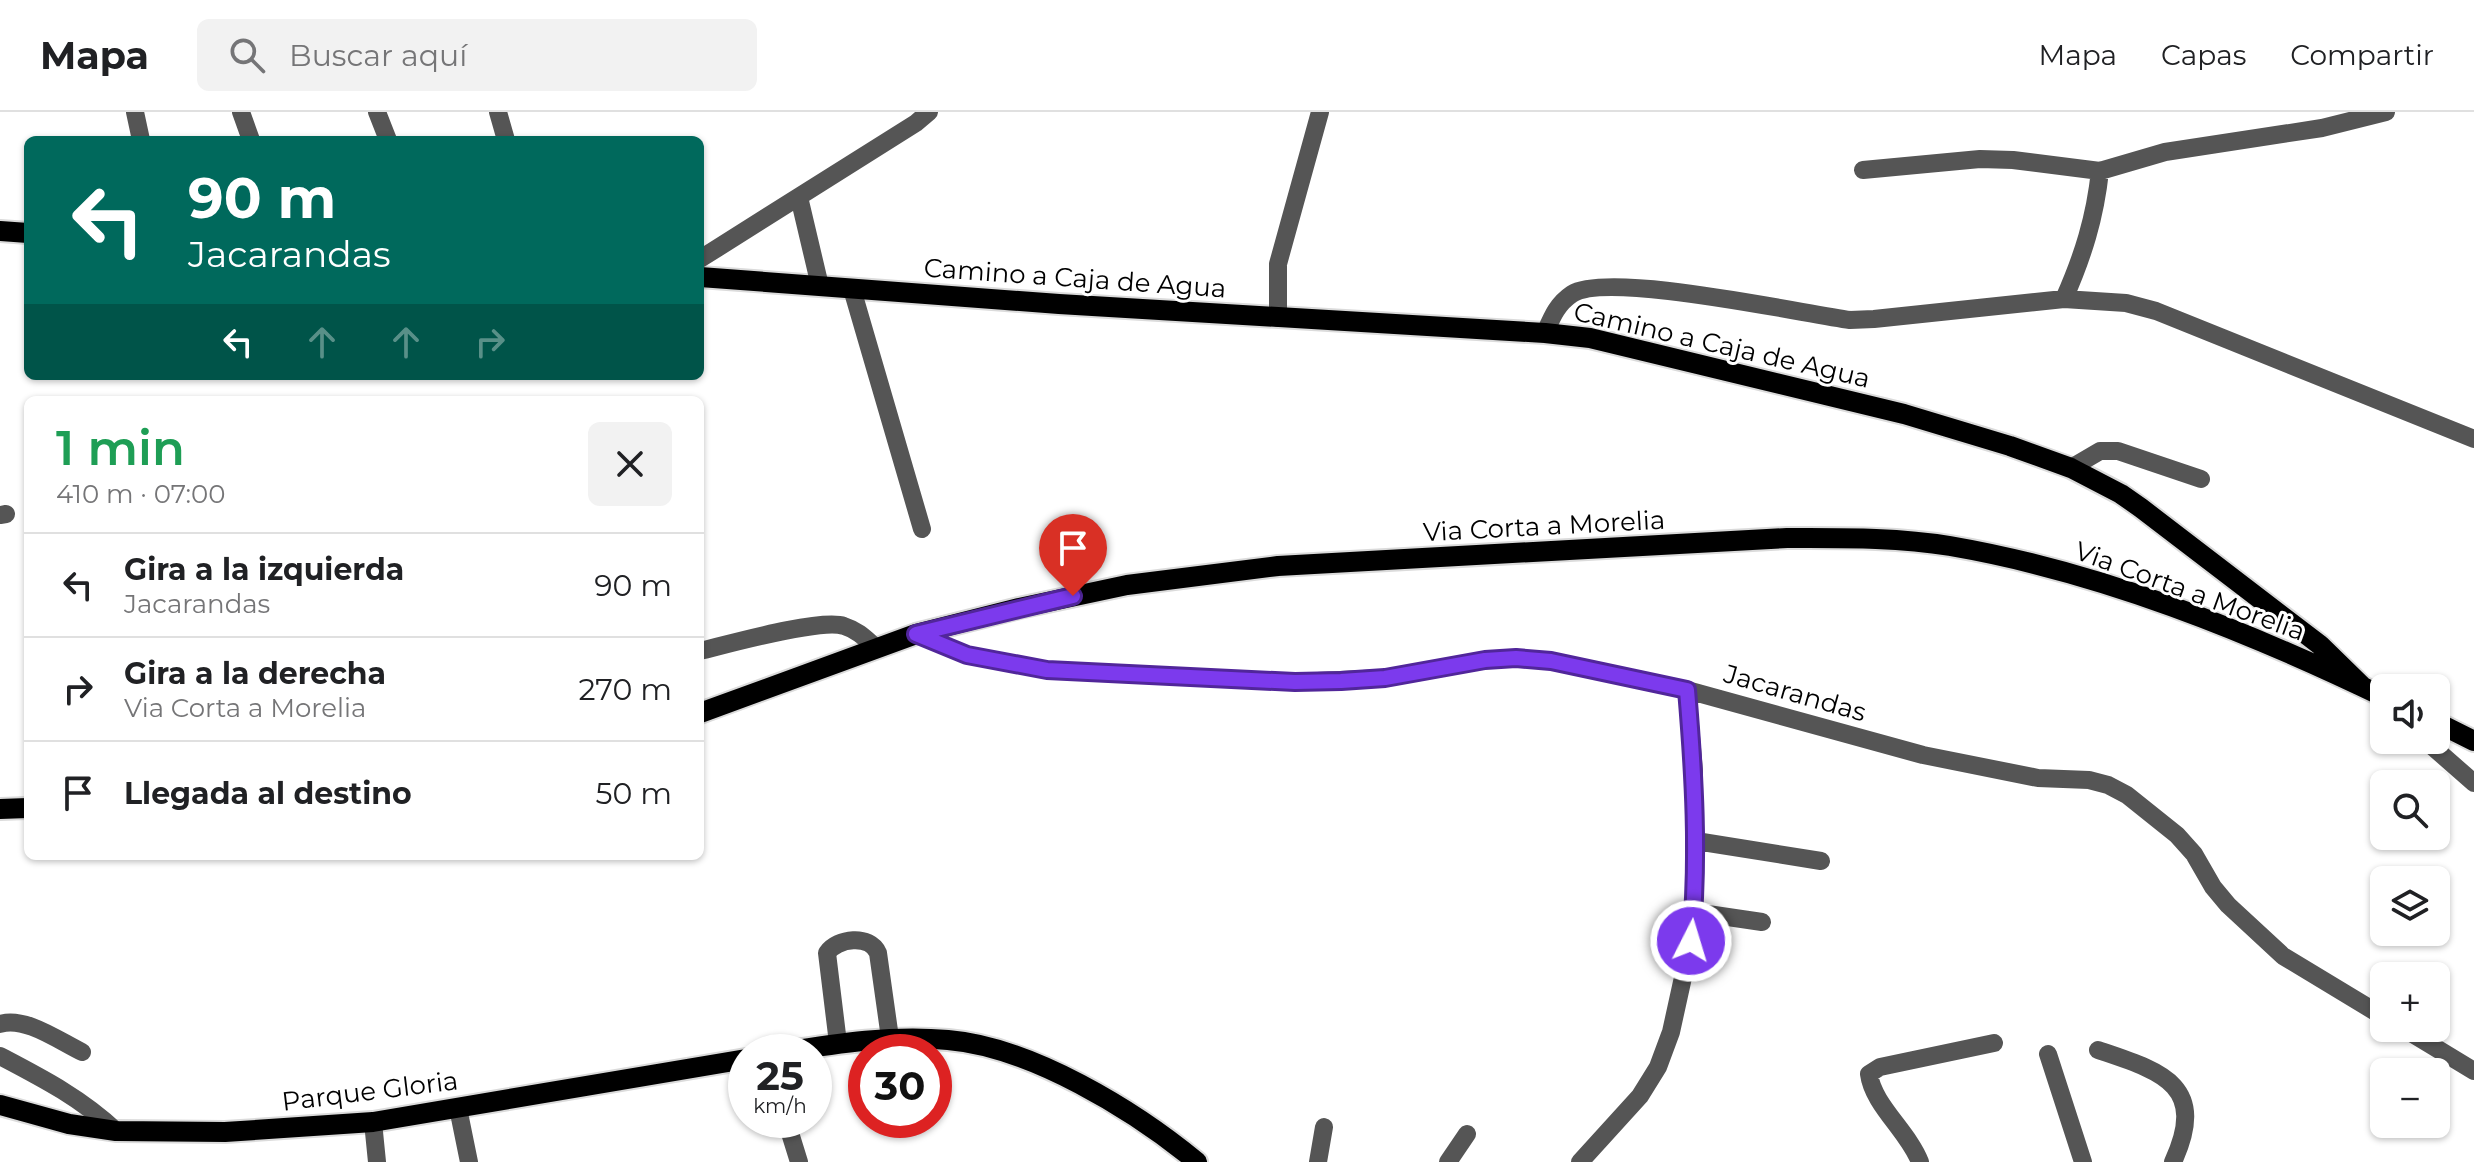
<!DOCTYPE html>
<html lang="es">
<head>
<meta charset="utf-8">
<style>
	:root { --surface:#fff; --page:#f2f2f2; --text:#202124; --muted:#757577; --line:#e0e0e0 }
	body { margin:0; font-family:Montserrat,sans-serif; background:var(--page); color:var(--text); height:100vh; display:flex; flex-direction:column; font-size:30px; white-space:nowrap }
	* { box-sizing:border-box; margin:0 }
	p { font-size:26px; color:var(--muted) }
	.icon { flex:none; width:44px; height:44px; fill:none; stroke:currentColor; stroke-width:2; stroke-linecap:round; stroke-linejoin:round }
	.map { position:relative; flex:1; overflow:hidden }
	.drawer { position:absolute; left:24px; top:284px; width:680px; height:464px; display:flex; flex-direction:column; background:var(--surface); border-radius:12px; box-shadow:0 2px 6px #0004 }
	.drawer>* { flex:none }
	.guide { position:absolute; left:24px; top:24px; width:680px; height:244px; border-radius:12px; box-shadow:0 2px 6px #0004; background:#00695c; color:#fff; overflow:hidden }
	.controls { position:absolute; left:2370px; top:562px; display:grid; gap:16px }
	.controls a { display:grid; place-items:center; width:80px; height:80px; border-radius:12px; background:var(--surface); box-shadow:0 2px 6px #0004; font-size:40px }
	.speed { position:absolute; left:728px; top:922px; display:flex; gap:16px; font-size:40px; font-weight:700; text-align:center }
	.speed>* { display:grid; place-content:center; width:104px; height:104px; border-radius:50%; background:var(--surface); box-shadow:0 2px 6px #0004; line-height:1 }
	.speed small { font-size:20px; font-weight:400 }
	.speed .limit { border:12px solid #d22; background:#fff; color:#111 }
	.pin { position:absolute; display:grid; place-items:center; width:68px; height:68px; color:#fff; margin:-82px -34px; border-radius:50% 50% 50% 0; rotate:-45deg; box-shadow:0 0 8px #0007 }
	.pin .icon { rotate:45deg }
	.me { position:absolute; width:88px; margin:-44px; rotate:5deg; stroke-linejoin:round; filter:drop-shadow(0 0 6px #0008) }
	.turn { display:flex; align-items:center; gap:28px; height:168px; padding:0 32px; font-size:36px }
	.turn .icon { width:104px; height:104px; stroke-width:2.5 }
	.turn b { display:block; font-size:56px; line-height:68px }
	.lanes { display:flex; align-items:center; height:76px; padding:0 32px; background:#0003; justify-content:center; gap:40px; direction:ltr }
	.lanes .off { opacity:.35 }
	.round { display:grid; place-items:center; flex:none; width:84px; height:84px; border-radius:12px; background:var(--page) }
	.headline { display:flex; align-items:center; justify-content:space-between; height:136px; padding:0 32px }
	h1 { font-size:48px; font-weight:600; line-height:60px; color:#1e9e55 }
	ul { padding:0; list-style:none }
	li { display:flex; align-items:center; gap:24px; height:104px; padding:0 32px; border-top:2px solid var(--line) }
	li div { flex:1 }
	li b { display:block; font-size:30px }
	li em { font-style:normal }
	header { display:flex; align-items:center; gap:48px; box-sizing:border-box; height:112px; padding:0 40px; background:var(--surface); border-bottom:2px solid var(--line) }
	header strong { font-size:38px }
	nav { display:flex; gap:44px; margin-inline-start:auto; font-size:28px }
	.search { width:560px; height:72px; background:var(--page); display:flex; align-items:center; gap:20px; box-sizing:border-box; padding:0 28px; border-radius:12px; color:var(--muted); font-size:30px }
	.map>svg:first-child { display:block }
</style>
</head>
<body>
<header>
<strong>Mapa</strong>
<div class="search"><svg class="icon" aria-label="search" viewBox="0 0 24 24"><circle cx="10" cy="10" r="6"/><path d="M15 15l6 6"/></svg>Buscar aquí</div>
<nav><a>Mapa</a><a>Capas</a><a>Compartir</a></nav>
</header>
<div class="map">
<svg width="2474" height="1050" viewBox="0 0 2474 1050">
	<rect width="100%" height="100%" fill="#fff"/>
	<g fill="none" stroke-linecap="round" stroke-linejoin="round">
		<!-- major casing -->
		<g stroke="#dbdbdb" stroke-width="24">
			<path id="major" d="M 0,119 L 28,121
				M 700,165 L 1059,192 L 1545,221 L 1590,226 L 1904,302 L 2010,334 L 2071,356 L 2121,382 L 2141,396 L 2320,533 L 2363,575
				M 700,601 L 916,522 L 1019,496 L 1127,473 L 1278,454 L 1787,426 C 1841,426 1896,425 1950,434 C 2101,460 2247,519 2384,585
				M 2436,610 L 2474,629
				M 0,697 L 28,696
				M 784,940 C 839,931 892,923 948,928 C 1031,935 1134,998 1197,1050
				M 0,993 L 69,1012 L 116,1019 L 225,1020 L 373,1010 L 746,947"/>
		</g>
		<!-- minor -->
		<path stroke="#555" stroke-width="18" d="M 135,0 L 141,28
			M 241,0 L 251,28
			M 377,0 L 388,28
			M 498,0 L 506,28
			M 1863,58 L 1980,47 L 2013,48 L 2100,59 L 2165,40 L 2322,16 L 2386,0
			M 799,85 L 820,174
			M 700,147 L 916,11 L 929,0
			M 852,177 L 922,417
			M 2064,187 C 2083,144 2095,106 2100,59
			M 1278,206 L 1278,152 L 1320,0
			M 1545,221 C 1552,205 1557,192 1572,182 C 1608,159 1799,201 1850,208 L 1874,207 L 2064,187 L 2126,191 L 2156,199 L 2474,327
			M 2071,356 L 2100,339 L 2118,339 L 2201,367
			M 0,403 L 6,402
			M 916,522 L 967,543 L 1047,558 L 1295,570 L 1385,566 L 1485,548 L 1516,546 L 1551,549 L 1687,578 L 1923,643 L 2038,666 L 2089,668 L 2108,673 L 2127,683 L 2177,723 L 2194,742 L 2213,775 L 2228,793 L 2283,844 L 2384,905
			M 700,539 C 729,532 821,506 844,514 C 857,518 865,526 875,535
			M 2425,628 L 2474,671
			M 1696,729 L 1821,749
			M 1694,800 L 1762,810
			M 0,912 C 25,904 59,929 82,940
			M 2403,916 L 2474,959
			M 838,931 L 827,841 C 837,826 870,822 878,841 L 890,926
			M 2098,938 C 2160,959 2209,972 2173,1050
			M 2048,942 L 2083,1050
			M 0,944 C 42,966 81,986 116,1019
			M 458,996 L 469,1050
			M 786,1008 L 799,1050
			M 373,1010 L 377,1050
			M 1318,1050 L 1324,1015
			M 1448,1050 L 1467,1022
			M 1580,1050 L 1640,984 L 1658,955 L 1671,920 L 1691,829 L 1694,800 L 1694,659 L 1687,578
			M 1920,1050 C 1908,1019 1873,993 1869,962 L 1880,955 L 1994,931"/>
		<!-- major -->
		<use href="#major" stroke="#000" stroke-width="20"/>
	</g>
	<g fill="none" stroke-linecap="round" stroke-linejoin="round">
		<!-- route casing -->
		<g stroke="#51269a" stroke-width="20">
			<path id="route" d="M 1073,484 L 916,522 L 967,543 L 1047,558 L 1295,570 L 1341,569 L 1385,566 L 1485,548 L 1516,546 L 1551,549 L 1687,578 C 1694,661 1699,745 1691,829"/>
		</g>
		<!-- route -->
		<use href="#route" stroke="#7c3aed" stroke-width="14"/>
	</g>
	<g text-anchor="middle" stroke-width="6" stroke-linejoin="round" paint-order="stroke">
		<!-- street labels -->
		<g font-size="26" fill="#000" stroke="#fff">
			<text transform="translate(1075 166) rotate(4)" y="9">Camino a Caja de Agua</text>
			<text transform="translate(1722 233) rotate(13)" y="9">Camino a Caja de Agua</text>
			<text transform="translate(1544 414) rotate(-3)" y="9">Via Corta a Morelia</text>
			<text transform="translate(2190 479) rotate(20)" y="9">Via Corta a Morelia</text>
			<text transform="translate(1795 581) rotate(16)" y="9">Jacarandas</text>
			<text transform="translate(370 979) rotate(-7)" y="9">Parque Gloria</text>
		</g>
	</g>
</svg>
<div class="controls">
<a><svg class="icon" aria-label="sound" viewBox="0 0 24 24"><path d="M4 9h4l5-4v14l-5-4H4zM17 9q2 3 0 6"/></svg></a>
<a><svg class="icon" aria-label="search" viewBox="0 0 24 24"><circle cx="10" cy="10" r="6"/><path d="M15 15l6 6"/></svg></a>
<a><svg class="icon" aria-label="layers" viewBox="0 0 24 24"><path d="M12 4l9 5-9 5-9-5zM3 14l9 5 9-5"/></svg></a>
<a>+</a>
<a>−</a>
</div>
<div class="speed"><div>25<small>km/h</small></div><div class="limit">30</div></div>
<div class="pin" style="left:1073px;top:484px;background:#d93025"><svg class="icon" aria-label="arrive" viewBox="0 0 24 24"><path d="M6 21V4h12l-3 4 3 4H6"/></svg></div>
<svg class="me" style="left:1691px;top:829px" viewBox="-20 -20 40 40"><circle r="17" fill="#7c3aed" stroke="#fff" stroke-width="3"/><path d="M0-11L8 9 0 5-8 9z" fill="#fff"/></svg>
<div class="guide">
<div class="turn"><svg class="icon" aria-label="left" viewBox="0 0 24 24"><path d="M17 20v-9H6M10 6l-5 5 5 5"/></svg><div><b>90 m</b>Jacarandas</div></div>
<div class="lanes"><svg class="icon" aria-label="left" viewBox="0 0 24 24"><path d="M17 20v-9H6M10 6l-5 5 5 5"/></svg><svg class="icon off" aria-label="ahead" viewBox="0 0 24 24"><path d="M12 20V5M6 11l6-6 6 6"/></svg><svg class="icon off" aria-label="ahead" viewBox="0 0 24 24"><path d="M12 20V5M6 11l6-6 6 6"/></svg><svg class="icon off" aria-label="right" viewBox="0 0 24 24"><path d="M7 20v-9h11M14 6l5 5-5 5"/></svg></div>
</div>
<section class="drawer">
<div class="headline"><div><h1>1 min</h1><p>410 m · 07:00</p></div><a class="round"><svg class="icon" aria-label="close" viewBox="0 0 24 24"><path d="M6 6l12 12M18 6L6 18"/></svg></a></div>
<ul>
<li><svg class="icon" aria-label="left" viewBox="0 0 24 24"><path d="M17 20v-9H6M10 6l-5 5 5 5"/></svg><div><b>Gira a la izquierda</b><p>Jacarandas</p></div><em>90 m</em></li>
<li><svg class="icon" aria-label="right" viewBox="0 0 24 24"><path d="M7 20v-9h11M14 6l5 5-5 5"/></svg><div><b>Gira a la derecha</b><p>Via Corta a Morelia</p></div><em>270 m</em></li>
<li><svg class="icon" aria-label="arrive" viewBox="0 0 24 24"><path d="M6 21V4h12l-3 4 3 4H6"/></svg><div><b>Llegada al destino</b></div><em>50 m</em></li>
</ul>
</section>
</div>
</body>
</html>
